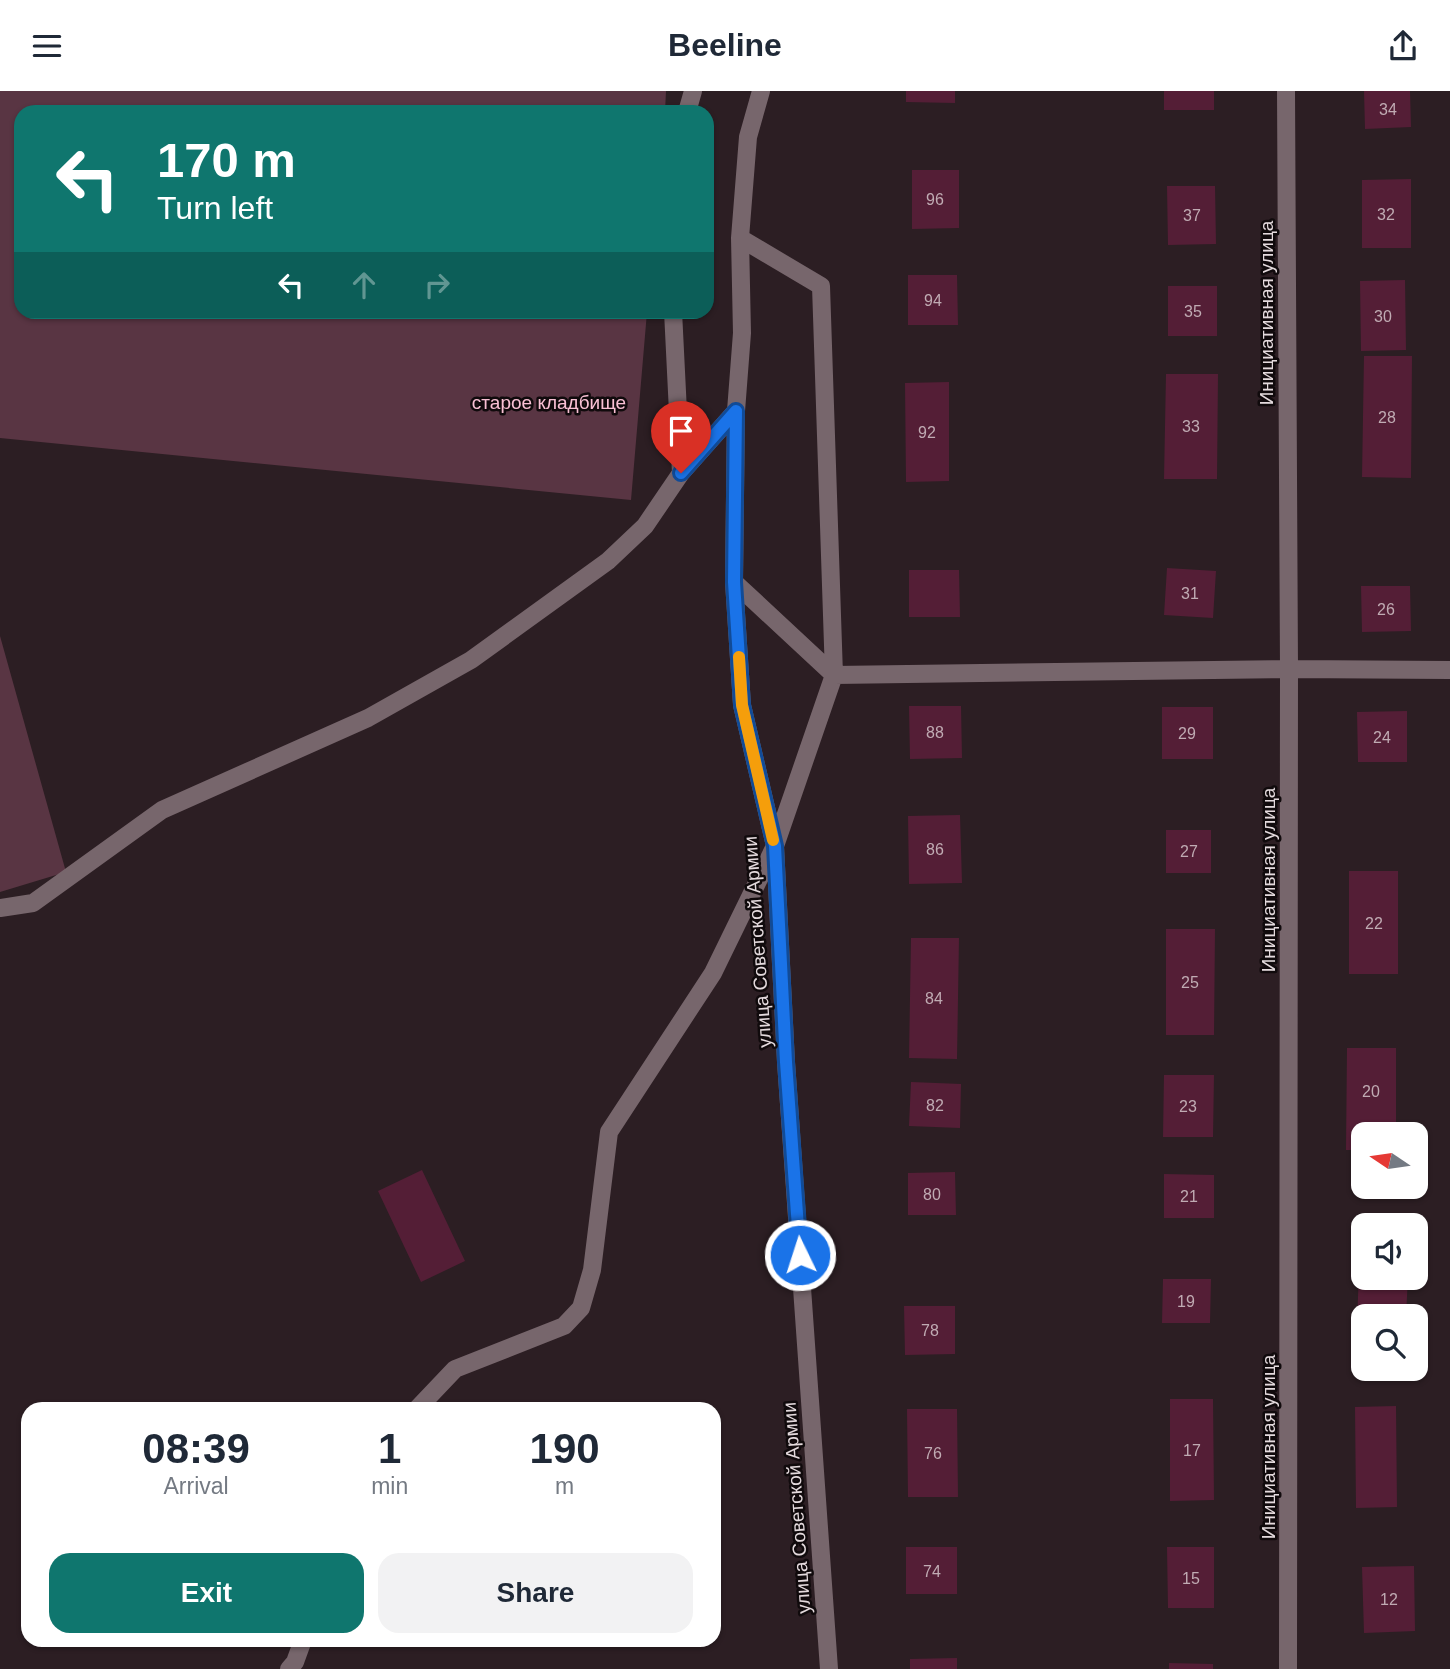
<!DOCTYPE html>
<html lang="en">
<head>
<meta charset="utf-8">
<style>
	:root { --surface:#fff; --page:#f2f2f3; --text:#1f2937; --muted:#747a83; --accent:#0f766e }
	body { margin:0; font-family:Helvetica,sans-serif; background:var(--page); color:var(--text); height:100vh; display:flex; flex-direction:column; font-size:26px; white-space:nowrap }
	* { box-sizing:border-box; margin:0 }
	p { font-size:23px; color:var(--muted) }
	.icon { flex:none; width:38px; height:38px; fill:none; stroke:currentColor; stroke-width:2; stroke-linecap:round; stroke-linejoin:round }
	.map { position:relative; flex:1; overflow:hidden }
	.details { position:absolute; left:21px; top:1311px; width:700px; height:245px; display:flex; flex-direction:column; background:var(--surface); border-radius:21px; box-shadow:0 2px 5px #0004 }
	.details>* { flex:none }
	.banner { position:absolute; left:14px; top:14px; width:700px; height:214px; border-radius:21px; box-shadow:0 2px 5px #0004; background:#0f766e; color:#fff; overflow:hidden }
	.needle { width:46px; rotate:283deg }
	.controls { position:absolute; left:1351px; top:1031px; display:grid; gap:14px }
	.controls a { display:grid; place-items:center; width:77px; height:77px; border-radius:14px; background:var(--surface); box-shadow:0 2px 5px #0004; font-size:35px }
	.pin { position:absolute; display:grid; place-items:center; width:60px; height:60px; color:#fff; margin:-72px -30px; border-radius:50% 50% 50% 0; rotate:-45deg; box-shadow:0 0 7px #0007 }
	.pin .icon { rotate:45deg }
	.me { position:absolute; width:77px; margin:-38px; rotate:356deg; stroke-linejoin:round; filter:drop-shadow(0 0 5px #0008) }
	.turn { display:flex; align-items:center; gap:24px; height:147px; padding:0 28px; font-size:32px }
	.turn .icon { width:91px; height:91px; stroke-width:2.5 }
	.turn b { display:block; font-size:49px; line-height:60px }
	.lanes { display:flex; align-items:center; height:66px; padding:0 28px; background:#0003; justify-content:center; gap:35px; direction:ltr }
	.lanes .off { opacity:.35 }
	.eta { display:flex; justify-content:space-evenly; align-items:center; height:119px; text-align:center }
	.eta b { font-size:42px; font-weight:600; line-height:49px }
	.button { display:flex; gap:14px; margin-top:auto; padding:14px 28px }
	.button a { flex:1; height:80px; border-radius:21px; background:var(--accent); color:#fff; font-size:28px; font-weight:600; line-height:80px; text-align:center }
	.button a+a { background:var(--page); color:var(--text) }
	header { display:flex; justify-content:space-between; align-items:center; height:91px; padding:0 28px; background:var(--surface); font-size:32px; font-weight:600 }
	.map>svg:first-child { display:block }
</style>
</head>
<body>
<header><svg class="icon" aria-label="menu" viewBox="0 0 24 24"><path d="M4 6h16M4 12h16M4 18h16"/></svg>Beeline<svg class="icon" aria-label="share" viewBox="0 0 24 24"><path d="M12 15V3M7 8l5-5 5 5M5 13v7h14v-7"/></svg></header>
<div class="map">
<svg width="1450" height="1578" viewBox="0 0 1450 1578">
	<rect width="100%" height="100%" fill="#2c1e23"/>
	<!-- green -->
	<path fill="#593543" d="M 0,0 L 666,0 L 665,21 L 21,21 L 21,220 L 647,221 L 631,409 L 0,347 Z
		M 0,545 L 66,781 L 0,801 Z"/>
	<!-- building -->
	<path fill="#541e36" d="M 906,0 L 955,0 L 955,12 L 906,11 Z
		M 1164,0 L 1214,0 L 1214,19 L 1164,19 Z
		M 1364,0 L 1410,0 L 1411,36 L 1365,38 Z
		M 912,79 L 959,79 L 959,137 L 912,138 Z
		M 1411,88 L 1411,157 L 1362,157 L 1362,89 Z
		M 1167,95 L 1215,95 L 1216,153 L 1168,154 Z
		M 908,184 L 957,184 L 958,234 L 908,234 Z
		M 1405,189 L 1406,259 L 1361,260 L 1360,190 Z
		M 1168,195 L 1217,195 L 1217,245 L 1168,245 Z
		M 1364,265 L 1412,265 L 1411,387 L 1362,386 Z
		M 1166,283 L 1218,283 L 1217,388 L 1164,388 Z
		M 949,291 L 949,390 L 906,391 L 905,292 Z
		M 1167,477 L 1216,480 L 1213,527 L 1164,524 Z
		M 909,479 L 959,479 L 960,526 L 909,526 Z
		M 1361,495 L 1410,495 L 1411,540 L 1362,541 Z
		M 909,615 L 961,615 L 962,667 L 910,668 Z
		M 1162,616 L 1213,616 L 1213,668 L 1162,668 Z
		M 1407,620 L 1407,671 L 1358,671 L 1357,621 Z
		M 960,724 L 962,792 L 909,793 L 908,725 Z
		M 1166,739 L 1211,739 L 1211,782 L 1166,782 Z
		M 1349,780 L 1398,780 L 1398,883 L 1349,883 Z
		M 1166,838 L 1215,838 L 1214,944 L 1166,944 Z
		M 911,847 L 959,847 L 957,968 L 909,967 Z
		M 1347,957 L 1396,957 L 1396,1043 L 1363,1043 L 1363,1059 L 1346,1059 Z
		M 1164,984 L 1214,984 L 1213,1046 L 1163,1046 Z
		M 911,991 L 961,993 L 960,1037 L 909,1035 Z
		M 422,1079 L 465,1170 L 421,1191 L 378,1100 Z
		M 955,1081 L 956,1124 L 908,1124 L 908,1082 Z
		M 1164,1083 L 1214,1084 L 1214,1127 L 1164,1127 Z
		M 1360,1151 L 1363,1151 L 1363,1186 L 1408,1186 L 1406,1225 L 1363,1225 L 1363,1235 L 1357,1234 Z
		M 1163,1188 L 1211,1188 L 1210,1232 L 1162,1232 Z
		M 904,1215 L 955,1215 L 955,1263 L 905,1264 Z
		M 1170,1308 L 1213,1308 L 1214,1409 L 1170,1410 Z
		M 1396,1315 L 1397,1416 L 1356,1417 L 1355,1316 Z
		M 907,1318 L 957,1318 L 958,1406 L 908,1406 Z
		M 906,1456 L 957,1456 L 957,1503 L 906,1503 Z
		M 1167,1456 L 1214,1456 L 1214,1517 L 1168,1517 Z
		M 1414,1475 L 1415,1540 L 1364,1542 L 1362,1476 Z
		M 957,1567 L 957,1578 L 910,1578 L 910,1568 Z
		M 1169,1572 L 1213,1573 L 1213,1578 L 1169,1578 Z"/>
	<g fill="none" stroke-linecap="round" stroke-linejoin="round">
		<!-- minor -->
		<path stroke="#77666c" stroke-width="18" d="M 761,0 L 748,46 L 740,147 L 742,242 L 736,320 L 734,491 L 742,614 L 775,755 L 786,971 L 829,1578
			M 1286,0 L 1289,578 L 1288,1578
			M 687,21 L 693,0
			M 673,220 L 681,382
			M 734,491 L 834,584 L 1289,578 L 1450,579
			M 0,817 L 33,812 L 162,719 L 368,627 L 471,569 L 608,470 L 645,435 L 681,382 L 736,320
			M 417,1318 L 455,1278 L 564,1235 L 581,1217 L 592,1179 L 609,1041 L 713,882 L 775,755 L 834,584 L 821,195 L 740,147
			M 289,1578 L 295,1571 L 303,1549"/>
	</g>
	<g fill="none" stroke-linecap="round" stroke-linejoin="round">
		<!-- route casing -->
		<g stroke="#114b97" stroke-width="18">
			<path id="route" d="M 681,382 L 736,320 L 734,491 L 742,614 L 775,755 L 786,971 L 800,1164"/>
		</g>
		<!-- route -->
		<use href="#route" stroke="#1a73e8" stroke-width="12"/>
		<!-- slow -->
		<path stroke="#f59e0b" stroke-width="12" d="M 739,566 L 742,614 L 773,749"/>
	</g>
	<g text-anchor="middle" stroke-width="5" stroke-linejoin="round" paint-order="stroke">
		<!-- number labels -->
		<g font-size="16" fill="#c0abb3">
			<text x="1388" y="24">34</text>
			<text x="935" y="114">96</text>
			<text x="1386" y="129">32</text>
			<text x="1192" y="130">37</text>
			<text x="933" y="215">94</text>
			<text x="1193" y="226">35</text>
			<text x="1383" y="231">30</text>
			<text x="1387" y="332">28</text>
			<text x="1191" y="341">33</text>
			<text x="927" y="347">92</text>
			<text x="1190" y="508">31</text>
			<text x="1386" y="524">26</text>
			<text x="935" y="647">88</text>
			<text x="1187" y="648">29</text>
			<text x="1382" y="652">24</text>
			<text x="935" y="764">86</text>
			<text x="1189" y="766">27</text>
			<text x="1374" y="838">22</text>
			<text x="1190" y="897">25</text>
			<text x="934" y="913">84</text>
			<text x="1371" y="1006">20</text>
			<text x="935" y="1020">82</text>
			<text x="1188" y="1021">23</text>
			<text x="932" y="1109">80</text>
			<text x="1189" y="1111">21</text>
			<text x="1186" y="1216">19</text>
			<text x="930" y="1245">78</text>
			<text x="1192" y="1365">17</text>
			<text x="933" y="1368">76</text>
			<text x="932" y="1486">74</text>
			<text x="1191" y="1493">15</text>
			<text x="1389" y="1514">12</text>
		</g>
		<!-- street labels -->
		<g font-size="19" fill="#e4dadd" stroke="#100a0c">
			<text transform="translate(1266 222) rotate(-90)" y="7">Инициативная улица</text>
			<text transform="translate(1268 789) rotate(-90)" y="7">Инициативная улица</text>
			<text transform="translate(757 851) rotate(-94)" y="7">улица Советской Армии</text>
			<text transform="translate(1268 1356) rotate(-90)" y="7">Инициативная улица</text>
			<text transform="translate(796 1417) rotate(-94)" y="7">улица Советской Армии</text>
		</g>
		<!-- park labels -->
		<g font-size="19" fill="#f9c0d4" stroke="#100a0c">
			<text x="549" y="318">старое кладбище</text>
		</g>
	</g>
</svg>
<div class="controls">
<a><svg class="needle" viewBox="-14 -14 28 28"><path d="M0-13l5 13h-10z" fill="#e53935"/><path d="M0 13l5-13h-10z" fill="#747a83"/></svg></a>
<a><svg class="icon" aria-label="sound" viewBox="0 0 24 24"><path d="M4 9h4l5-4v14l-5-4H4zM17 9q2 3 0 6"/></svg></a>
<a><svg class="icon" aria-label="search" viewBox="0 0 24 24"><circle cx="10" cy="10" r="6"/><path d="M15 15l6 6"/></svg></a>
</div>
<div class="pin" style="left:681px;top:382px;background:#d93025"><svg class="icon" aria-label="arrive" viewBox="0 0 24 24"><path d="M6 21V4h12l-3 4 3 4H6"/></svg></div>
<svg class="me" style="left:800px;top:1164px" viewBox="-20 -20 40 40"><circle r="17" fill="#1a73e8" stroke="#fff" stroke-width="3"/><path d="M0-11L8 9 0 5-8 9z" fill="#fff"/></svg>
<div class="banner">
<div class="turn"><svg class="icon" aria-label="left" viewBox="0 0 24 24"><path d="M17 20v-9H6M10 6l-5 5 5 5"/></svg><div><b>170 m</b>Turn left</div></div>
<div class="lanes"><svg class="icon" aria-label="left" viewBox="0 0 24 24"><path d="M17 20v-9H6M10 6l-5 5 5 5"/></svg><svg class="icon off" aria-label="ahead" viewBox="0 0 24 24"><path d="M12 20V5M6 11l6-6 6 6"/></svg><svg class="icon off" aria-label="right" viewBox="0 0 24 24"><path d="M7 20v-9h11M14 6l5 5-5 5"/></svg></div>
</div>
<section class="details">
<div class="eta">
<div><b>08:39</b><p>Arrival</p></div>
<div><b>1</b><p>min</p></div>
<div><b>190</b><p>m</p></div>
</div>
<div class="button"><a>Exit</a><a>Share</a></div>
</section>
</div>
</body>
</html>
